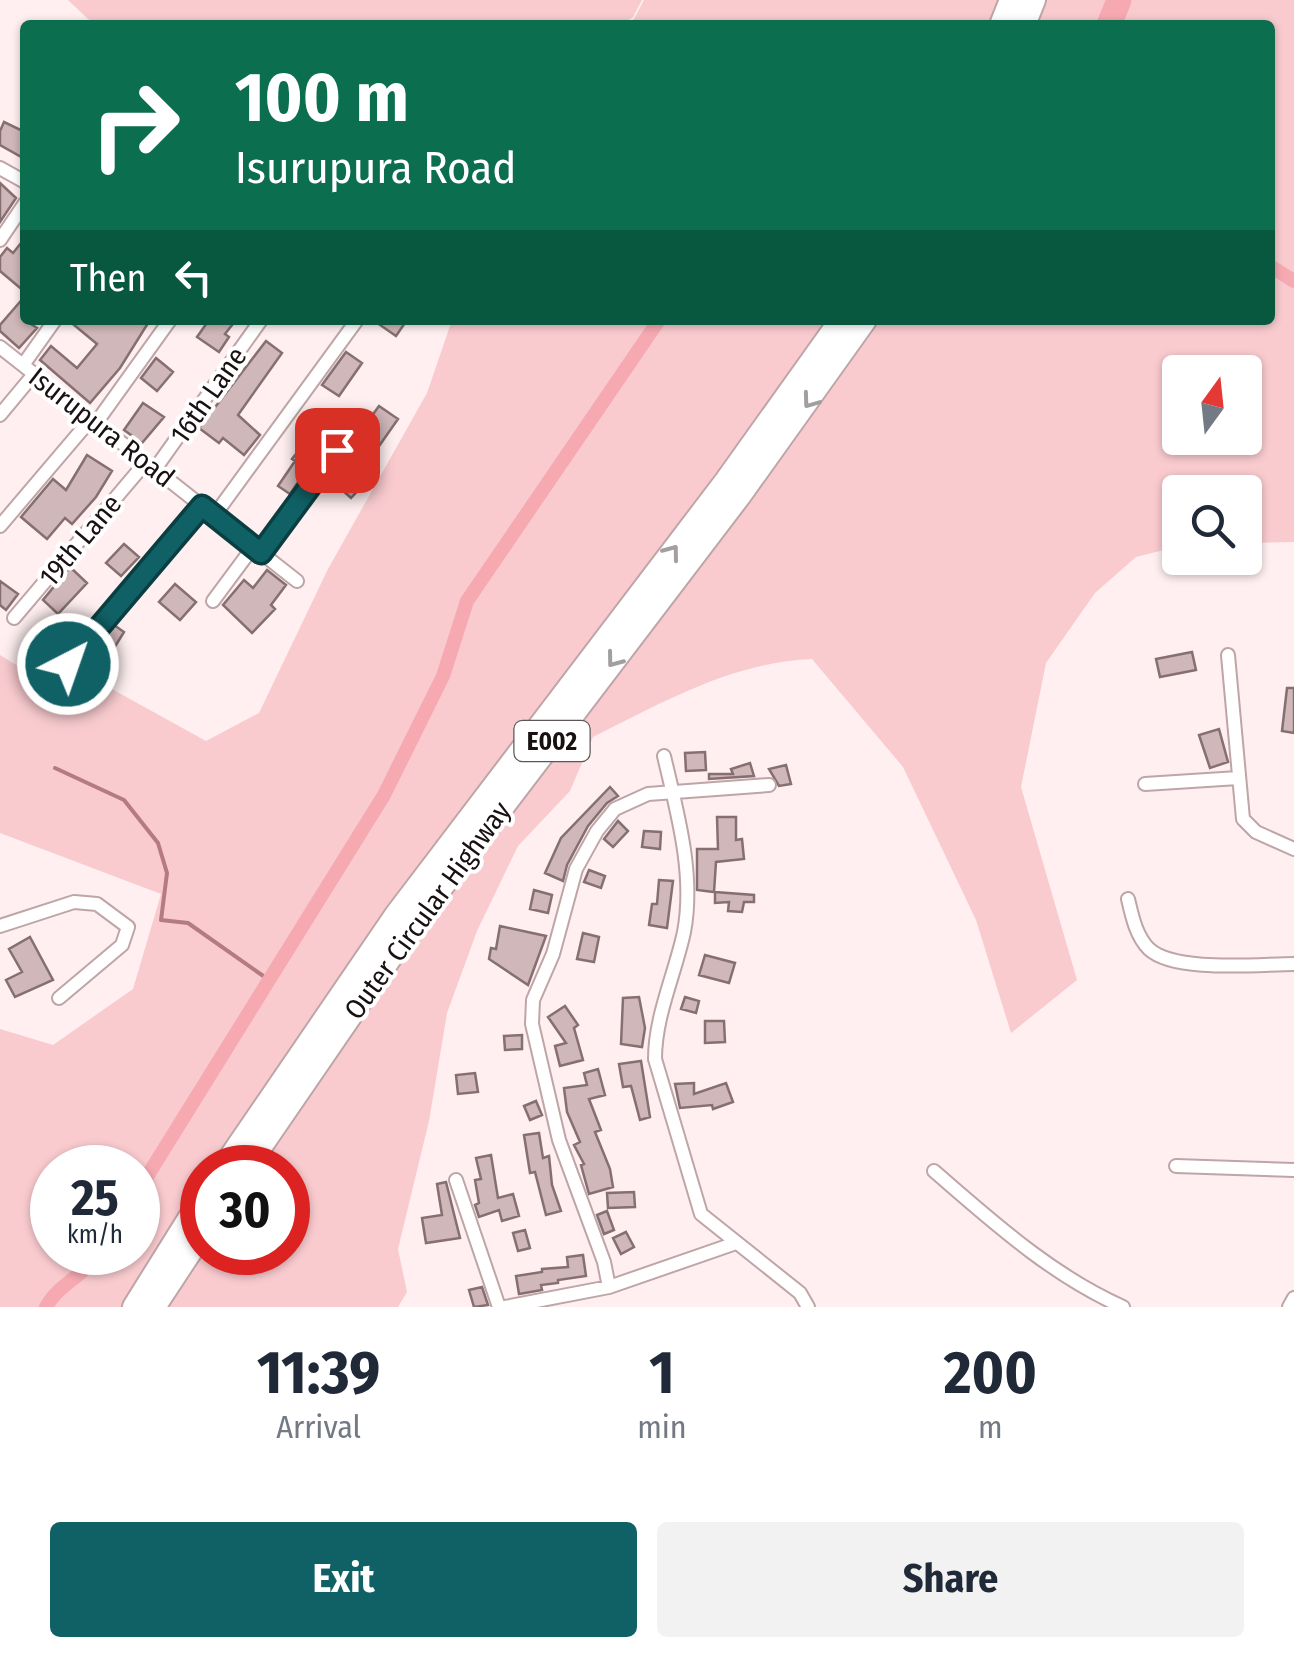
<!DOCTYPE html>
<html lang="en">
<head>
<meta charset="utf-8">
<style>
	:root { --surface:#fff; --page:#f2f2f3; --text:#1f2937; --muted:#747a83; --accent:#106166 }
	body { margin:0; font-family:"Fira Sans Condensed",sans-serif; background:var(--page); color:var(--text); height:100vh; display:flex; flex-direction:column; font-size:38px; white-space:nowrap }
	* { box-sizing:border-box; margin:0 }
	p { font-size:32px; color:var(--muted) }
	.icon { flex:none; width:55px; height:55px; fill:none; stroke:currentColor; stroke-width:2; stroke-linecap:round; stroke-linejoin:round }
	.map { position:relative; height:1307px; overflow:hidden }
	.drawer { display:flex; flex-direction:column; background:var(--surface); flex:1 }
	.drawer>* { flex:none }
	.banner { position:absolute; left:20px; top:20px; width:1255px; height:305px; border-radius:10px; box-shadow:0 2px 8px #0004; background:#0b6e4f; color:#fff; overflow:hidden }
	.needle { width:65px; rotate:15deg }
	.tools { position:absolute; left:1162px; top:355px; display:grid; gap:20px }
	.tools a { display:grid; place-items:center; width:100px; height:100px; border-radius:10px; background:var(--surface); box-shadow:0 2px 8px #0004; font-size:50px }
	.speed { position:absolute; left:30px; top:1145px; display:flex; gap:20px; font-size:50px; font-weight:700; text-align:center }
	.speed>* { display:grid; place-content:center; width:130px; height:130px; border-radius:50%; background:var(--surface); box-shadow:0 2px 8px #0004; line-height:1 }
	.speed small { font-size:25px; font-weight:400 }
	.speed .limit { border:15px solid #d22; background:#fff; color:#111 }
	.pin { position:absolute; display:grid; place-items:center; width:85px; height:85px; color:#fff; margin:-42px; border-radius:20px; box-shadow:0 5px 15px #0006 }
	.me { position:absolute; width:110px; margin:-55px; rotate:41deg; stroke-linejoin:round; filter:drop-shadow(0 0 8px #0008) }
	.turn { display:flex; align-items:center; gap:35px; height:210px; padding:0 50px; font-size:45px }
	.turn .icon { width:130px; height:130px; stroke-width:2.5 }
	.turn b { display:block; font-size:70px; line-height:85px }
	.then { display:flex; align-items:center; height:95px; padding:0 50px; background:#0003; gap:20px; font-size:38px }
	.eta { display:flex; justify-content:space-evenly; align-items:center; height:170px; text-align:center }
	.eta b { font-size:60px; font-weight:700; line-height:70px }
	.primary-button { display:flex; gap:20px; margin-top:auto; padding:20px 50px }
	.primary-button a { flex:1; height:115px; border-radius:10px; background:var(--accent); color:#fff; font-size:40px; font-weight:700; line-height:115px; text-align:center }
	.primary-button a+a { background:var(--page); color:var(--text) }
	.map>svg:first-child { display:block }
</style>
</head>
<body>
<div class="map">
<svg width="1294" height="1307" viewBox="0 0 1294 1307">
	<rect width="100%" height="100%" fill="#ffeff0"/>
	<!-- green -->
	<path fill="#f9cbcf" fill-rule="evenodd" d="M 68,0 L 642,0 L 633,17 L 622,25 L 345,25 L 330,21 L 329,25 L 101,25 L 88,19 Z
		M 644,0 L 1294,0 L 1294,542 L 1245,543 L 1245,492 L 1180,492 L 1180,546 L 1136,557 L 1095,593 L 1046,663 L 1021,787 L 1077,980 L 1011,1033 L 976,920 L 903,767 L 812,659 C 733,662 663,702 593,737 L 570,791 L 518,846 L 477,931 L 447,1013 L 429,1121 L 398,1249 L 407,1292 L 398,1307 L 0,1307 L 0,1029 L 53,1045 L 133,989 L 161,894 L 0,833 L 0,655 L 70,698 L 92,669 L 101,683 L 206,741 L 259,713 L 328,569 L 427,393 L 452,320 L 1270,320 L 1270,25 L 625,25 L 634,19 ZM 1180,372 L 1245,372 L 1245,438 L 1180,438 ZM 52,1168 L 138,1168 L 138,1252 L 52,1252 ZM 202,1168 L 288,1168 L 288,1252 L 202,1252 Z"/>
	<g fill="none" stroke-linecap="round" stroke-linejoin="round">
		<!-- stream -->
		<path stroke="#b47b81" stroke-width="4" d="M 55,768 L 124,800 L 158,843 L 167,873 L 161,920 L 188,923 L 269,980"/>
		<!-- canal -->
		<path stroke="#f7a9b1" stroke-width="14" d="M 1270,266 L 1294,281
			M 138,1191 L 384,795 L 443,676 L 467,601 L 659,320
			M 46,1307 C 59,1283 85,1276 99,1252"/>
		<!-- river -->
		<path stroke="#f7a9b1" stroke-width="25" d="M 1109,25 L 1119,0"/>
	</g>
	<!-- building -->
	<path fill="#d0b7b9" stroke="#866f71" stroke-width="2.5" d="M 4,122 L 25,132 L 25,159 L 0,145 L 0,131 Z
		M 0,183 L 16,198 L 0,222 Z
		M 25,238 L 25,292 L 0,271 L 0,257 L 7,248 L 13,253 Z
		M 25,296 L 25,320 L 37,328 L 19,348 L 0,331 L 0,325 Z
		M 68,320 L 150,320 L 120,368 L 90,403 L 40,360 L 51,346 L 77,368 L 97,344 Z
		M 209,320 L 236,320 L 225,334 L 229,337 L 219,352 L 197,337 Z
		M 373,320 L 407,320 L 396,336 Z
		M 266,341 L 282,353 L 238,415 L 260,435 L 244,455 L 223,438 L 219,443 L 199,428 Z
		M 346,352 L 362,363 L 339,396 L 322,385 Z
		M 156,358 L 173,372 L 157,391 L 141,378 Z
		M 143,403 L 164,417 L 142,443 L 124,430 Z
		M 379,406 L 398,419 L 377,449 L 358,435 Z
		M 314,431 L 331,444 L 309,472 L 306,470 L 290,494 L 278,486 L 295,461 L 292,459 Z
		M 348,451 L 373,474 L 351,498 L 329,478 Z
		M 87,455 L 112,471 L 96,497 L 72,524 L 65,518 L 47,539 L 21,517 L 53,479 L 66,490 Z
		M 124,544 L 139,557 L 121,576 L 106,563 Z
		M 70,567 L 87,583 L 58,614 L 43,600 Z
		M 267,570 L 286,585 L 271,605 L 275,609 L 252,633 L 223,605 L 244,580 L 253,588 Z
		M 0,581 L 18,594 L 6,610 L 0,605 Z
		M 175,584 L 196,602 L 180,620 L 159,602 Z
		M 54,622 L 75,641 L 55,669 L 31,648 Z
		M 114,625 L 124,632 L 111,653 L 98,644 Z
		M 1192,652 L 1196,670 L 1160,677 L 1156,659 Z
		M 1287,688 L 1294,688 L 1294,733 L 1282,731 Z
		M 1219,729 L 1228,762 L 1210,768 L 1199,735 Z
		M 705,752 L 706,770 L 686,771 L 685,753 Z
		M 750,763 L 754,776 L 709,779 L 709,774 L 733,774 L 731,769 Z
		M 786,765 L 791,784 L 779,786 L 769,769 Z
		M 610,787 L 618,796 L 607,803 L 588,826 L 567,865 L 563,881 L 545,873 L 561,838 Z
		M 717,817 L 736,817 L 736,840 L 742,839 L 744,859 L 716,862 L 714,892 L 697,890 L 697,849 L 718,849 Z
		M 618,821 L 628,831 L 613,847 L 604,839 Z
		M 644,831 L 661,832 L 660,849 L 642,847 Z
		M 589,870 L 605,876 L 601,888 L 584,882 Z
		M 659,880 L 673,881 L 667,928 L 649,925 L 652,904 L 657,904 Z
		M 534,890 L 552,895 L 548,913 L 530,909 Z
		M 715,892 L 754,895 L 754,902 L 744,902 L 742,912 L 728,911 L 729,902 L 715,903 Z
		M 500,926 L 546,936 L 528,985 L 489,959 L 491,948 L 496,949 Z
		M 583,933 L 599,937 L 594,962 L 577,959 Z
		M 30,937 L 53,980 L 15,997 L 6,980 L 22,972 L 9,949 Z
		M 705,955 L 735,963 L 729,983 L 699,975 Z
		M 639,997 L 645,1028 L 642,1047 L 621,1044 L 623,998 Z
		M 685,997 L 699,1001 L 696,1013 L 681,1009 Z
		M 565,1006 L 578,1025 L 574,1028 L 583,1060 L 560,1066 L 555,1046 L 566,1043 L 548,1017 Z
		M 705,1021 L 724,1021 L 725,1042 L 705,1043 Z
		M 522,1035 L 522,1049 L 505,1050 L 504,1036 Z
		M 641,1061 L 650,1117 L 640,1120 L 631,1086 L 623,1087 L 619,1064 Z
		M 598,1069 L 605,1095 L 589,1099 L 601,1130 L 595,1132 L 610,1169 L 613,1187 L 589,1194 L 581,1165 L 584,1164 L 574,1145 L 580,1142 L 567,1112 L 564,1088 L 587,1085 L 584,1073 Z
		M 475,1073 L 478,1092 L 458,1094 L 456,1075 Z
		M 694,1083 L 694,1094 L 726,1083 L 733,1102 L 713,1109 L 712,1105 L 680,1108 L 675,1084 Z
		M 536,1101 L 542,1115 L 530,1120 L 524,1106 Z
		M 539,1133 L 543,1158 L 549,1156 L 552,1185 L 561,1211 L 546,1215 L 535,1172 L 530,1173 L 524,1135 Z
		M 491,1155 L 498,1198 L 513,1194 L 519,1216 L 502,1221 L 499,1210 L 479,1217 L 475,1205 L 479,1203 L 475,1180 L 481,1179 L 476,1158 Z
		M 446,1182 L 460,1238 L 426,1243 L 422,1218 L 442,1215 L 437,1184 Z
		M 634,1192 L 635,1207 L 608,1208 L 607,1193 Z
		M 607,1211 L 614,1230 L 604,1234 L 597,1215 Z
		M 525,1230 L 530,1248 L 518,1251 L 513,1233 Z
		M 626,1232 L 634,1247 L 621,1254 L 613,1238 Z
		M 583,1255 L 586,1276 L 558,1280 L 558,1283 L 541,1285 L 542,1290 L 519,1294 L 516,1276 L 542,1272 L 542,1269 L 568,1267 L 567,1257 Z
		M 482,1287 L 488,1305 L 474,1307 L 469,1290 Z"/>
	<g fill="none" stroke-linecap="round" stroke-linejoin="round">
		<!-- minor casing -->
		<g stroke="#bea5a7" stroke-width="16">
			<path id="minor" d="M 0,168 L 25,182
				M 0,240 L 25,203
				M 0,347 L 297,581
				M 23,365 L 55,320
				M 0,415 L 34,374
				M 96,423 L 170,320
				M 155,469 L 261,320
				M 214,516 L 357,320
				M 0,526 L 91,419
				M 261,553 L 337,451
				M 213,601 L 253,547
				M 14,618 L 146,462
				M 1228,655 L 1243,819 L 1256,832 L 1294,849
				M 68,664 L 202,507
				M 664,756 C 677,812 695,874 684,932 C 675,974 655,1016 655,1059 L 701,1214 L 800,1293 L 808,1307
				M 1145,784 L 1238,778
				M 1128,899 C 1132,916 1136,936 1149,949 C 1175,973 1259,964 1294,964
				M 0,926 L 74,902 L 97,904 L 128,927 L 122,945 L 59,998
				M 1176,1166 L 1294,1170
				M 934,1171 C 993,1222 1051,1275 1123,1307
				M 456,1180 L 499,1307
				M 609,1287 L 604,1262 L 559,1140 L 532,1024 L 533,1000 L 553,954 L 576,869 L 597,831 L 615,809 L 648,794 L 769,785
				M 505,1307 L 609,1287 L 736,1243
				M 1289,1307 L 1294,1298"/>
		</g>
		<!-- motorway casing -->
		<g stroke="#bea5a7" stroke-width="26">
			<path id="motorway" d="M 1001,25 L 1011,0
				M 1024,25 L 1034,0
				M 223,1168 L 396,915 L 726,481 L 841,320
				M 246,1168 L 412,926 L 740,495 L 865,320
				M 134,1307 L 202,1198
				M 154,1307 L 202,1234"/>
		</g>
		<!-- minor -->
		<use href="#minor" stroke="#fff" stroke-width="12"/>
		<!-- motorway -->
		<use href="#motorway" stroke="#fff" stroke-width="22"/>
	</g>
	<!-- one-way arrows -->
	<defs><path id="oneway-chevron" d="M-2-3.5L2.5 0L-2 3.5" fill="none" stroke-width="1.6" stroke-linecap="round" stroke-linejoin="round" transform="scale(2.5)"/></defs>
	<g stroke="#a39fa0">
		<use href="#oneway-chevron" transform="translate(810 401) rotate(126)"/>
		<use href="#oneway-chevron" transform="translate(672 552) rotate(-53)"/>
		<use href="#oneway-chevron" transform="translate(614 660) rotate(127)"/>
	</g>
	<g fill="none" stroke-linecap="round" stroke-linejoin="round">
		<!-- route casing -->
		<g stroke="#0a3f42" stroke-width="25">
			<path id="route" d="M 68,664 L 202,506 L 261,553 L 337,450"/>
		</g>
		<!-- route -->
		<use href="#route" stroke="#106166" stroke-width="18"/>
	</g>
	<g text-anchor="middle" stroke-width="8" stroke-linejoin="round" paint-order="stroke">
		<!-- shield labels -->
		<rect fill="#fff" stroke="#5d5858" stroke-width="2.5" x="514.5" y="721" width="75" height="40" rx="8"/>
		<g font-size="25" font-weight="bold" fill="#181011">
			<text x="552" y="750">E002</text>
		</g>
		<!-- street labels -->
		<g font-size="28" fill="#181011" stroke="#fff">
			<text transform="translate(208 395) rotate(-55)" y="10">16th Lane</text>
			<text transform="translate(102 427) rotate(38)" y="10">Isurupura Road</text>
			<text transform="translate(80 540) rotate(-50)" y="10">19th Lane</text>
			<text transform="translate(427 910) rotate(-54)" y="10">Outer Circular Highway</text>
		</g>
	</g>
</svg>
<div class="tools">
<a><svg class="needle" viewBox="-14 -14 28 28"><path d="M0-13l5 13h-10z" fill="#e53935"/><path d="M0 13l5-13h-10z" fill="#747a83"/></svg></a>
<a><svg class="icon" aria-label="search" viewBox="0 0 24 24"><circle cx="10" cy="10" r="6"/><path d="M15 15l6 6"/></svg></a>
</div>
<div class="speed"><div>25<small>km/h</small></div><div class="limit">30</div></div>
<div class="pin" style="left:337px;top:450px;background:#d93025"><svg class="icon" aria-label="arrive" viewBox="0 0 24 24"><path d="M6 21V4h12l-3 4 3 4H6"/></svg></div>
<svg class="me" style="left:68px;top:664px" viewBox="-20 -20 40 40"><circle r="17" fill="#106166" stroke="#fff" stroke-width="3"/><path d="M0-11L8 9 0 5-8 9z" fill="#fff"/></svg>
<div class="banner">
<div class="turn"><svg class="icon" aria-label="right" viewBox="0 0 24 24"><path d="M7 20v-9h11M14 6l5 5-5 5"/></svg><div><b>100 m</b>Isurupura Road</div></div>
<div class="then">Then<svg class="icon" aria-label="left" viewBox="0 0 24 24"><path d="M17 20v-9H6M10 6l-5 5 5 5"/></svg></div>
</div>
</div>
<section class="drawer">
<div class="eta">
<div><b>11:39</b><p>Arrival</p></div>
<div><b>1</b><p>min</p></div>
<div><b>200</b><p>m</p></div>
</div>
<div class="primary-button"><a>Exit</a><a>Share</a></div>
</section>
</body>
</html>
